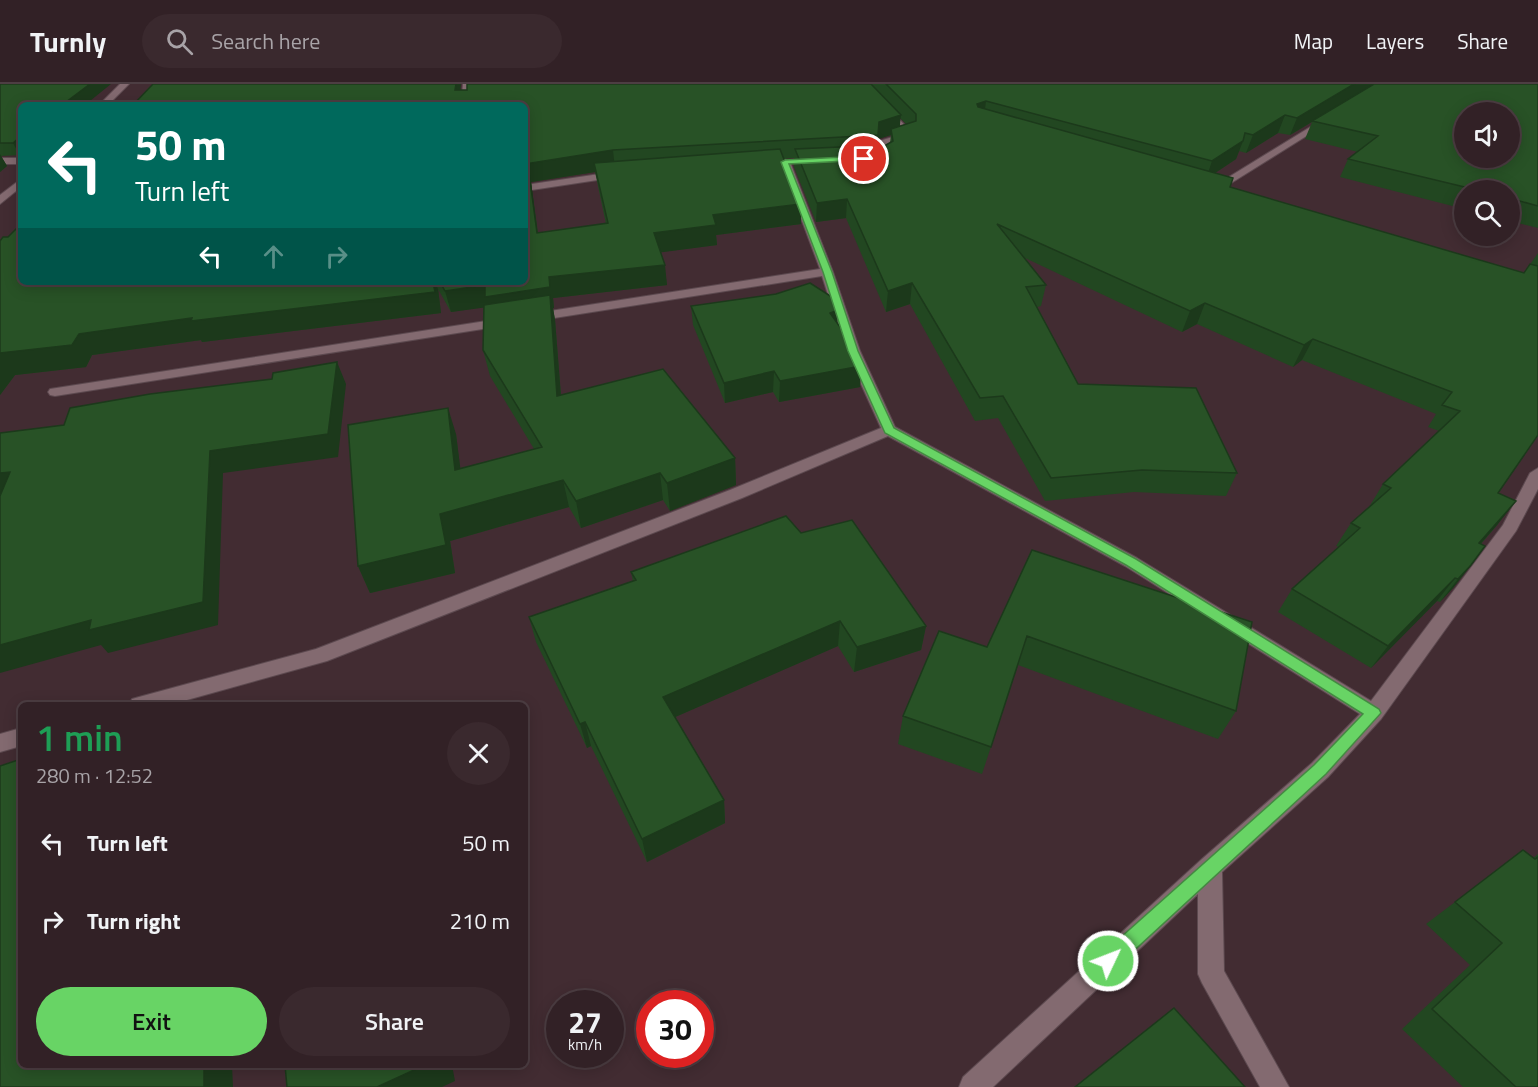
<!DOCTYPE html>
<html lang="en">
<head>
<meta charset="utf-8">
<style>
	:root { --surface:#322126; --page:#3a292e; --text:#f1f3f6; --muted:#a8a3a7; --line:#4d3e43; --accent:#68d465 }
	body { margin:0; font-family:"Titillium Web",sans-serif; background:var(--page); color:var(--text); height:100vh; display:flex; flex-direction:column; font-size:22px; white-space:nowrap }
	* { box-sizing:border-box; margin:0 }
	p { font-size:20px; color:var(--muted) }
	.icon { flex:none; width:33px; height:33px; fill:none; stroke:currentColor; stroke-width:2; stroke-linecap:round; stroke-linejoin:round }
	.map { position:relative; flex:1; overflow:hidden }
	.drawer { position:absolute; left:18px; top:618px; width:510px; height:366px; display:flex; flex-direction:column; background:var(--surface); border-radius:9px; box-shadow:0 3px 15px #0003,0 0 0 2px var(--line) }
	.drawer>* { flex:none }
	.guide { position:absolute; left:18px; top:18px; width:510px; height:183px; border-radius:9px; box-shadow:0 3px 15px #0003,0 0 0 2px var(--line); background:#00695c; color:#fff; overflow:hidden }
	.buttons { position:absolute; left:1454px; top:18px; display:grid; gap:12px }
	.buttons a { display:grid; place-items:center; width:66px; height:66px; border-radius:50%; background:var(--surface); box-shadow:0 3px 15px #0003,0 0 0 2px var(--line); font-size:30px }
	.speed { position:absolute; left:546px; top:906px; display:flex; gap:12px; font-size:30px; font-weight:700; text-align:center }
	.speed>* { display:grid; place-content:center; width:78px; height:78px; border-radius:50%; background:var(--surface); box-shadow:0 3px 15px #0003,0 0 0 2px var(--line); line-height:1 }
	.speed small { font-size:15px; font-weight:400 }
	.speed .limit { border:9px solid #d22; background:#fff; color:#111 }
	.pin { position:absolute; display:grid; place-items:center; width:51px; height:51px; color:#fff; margin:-26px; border:3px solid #fff; border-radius:50%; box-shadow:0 2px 6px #0007 }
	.me { position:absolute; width:66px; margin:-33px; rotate:47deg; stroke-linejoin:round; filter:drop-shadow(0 0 4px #0008) }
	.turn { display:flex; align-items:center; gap:21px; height:126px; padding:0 18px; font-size:27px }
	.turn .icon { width:78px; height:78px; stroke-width:2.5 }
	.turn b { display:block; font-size:42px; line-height:51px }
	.lanes { display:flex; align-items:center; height:57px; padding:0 18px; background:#0003; justify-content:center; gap:30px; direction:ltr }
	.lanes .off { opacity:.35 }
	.round { display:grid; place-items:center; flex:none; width:63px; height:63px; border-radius:32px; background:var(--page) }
	.headline { display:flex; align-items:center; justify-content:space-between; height:102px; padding:0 18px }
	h1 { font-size:36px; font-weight:600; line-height:45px; color:#1e9e55 }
	.cta { display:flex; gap:12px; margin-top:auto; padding:12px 18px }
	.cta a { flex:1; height:69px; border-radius:36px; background:var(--accent); color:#111; font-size:24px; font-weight:600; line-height:69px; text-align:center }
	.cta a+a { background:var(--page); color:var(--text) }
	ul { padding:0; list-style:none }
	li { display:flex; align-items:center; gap:18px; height:78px; padding:0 18px }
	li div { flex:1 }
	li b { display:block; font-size:22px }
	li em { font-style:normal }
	header { display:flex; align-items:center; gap:36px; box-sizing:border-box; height:84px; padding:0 30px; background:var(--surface); border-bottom:2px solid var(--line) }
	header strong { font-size:28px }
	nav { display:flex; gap:33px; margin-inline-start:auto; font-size:21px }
	.search { width:420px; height:54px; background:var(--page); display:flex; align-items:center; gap:15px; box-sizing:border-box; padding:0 21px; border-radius:33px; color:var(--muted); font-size:22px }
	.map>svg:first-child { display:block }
</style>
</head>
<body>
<header>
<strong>Turnly</strong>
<div class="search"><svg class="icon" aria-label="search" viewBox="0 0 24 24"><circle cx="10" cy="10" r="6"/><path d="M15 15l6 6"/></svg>Search here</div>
<nav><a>Map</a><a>Layers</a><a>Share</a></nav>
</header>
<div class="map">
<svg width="1538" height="1003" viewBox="0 0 1538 1003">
	<rect width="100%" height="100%" fill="#422c32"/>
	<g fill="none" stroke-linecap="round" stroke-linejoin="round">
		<!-- street casing -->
		<g stroke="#5c494f" stroke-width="2">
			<path id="street" d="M 120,0 L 129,0 L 108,21 L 99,21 Z
				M 463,0 L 471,0 L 469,21 L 461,21 Z
				M 857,0 L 866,0 L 914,51 L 887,61 L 887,76 L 873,77 L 868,74 L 879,71 L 879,57 L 903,50 Z
				M 1325,34 L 1332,36 L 1220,106 L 1211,104 Z
				M 0,74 L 21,74 L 21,80 L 0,80 Z
				M 785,75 L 790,78 L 833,188 L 860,267 L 895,343 L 1137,474 L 1371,617 L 1503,441 L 1530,389 L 1538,384 L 1538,405 L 1516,447 L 1381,635 L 1328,693 L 1222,788 L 1224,887 L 1289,1003 L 1260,1003 L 1202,899 L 1198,890 L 1198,810 L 993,1003 L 959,1003 L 963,993 L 1202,775 L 1312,679 L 1360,630 L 1125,482 L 888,352 L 742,414 L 327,577 L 169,621 L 129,621 L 132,615 L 139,613 L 316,565 L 730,406 L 881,344 L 846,267 L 822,192 L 55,312 L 50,311 L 48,308 L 50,305 L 820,185 L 780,78 Z
				M 620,87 L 625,90 L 624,92 L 525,107 L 525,101 Z
				M 21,95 L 21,103 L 0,120 L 0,111 Z
				M 21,644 L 21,662 L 0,668 L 0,650 Z"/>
		</g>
		<!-- street -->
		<use href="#street" fill="#836a70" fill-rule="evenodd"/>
	</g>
	<!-- wall -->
	<path fill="#224721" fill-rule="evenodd" d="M 0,0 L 21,21 L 21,71 L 1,72 L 7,82 L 0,88 Z
		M 467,0 L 1538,0 L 1538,144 L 1509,137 L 1509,106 L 1464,106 L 1464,125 L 1340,93 L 1348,75 L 1358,68 L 1305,55 L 1312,38 L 1290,51 L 1278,49 L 1246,69 L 1239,67 L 1236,75 L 1215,89 L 1230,103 L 1524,189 L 1538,169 L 1538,351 L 1498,409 L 1498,440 L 1481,460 L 1471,481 L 1453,504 L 1440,518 L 1437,517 L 1371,584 L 1278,528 L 1292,505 L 1339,463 L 1336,462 L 1351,439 L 1369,423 L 1383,400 L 1439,347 L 1428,343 L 1436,330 L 1302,276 L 1293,283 L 1197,240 L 1182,248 L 1025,174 L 1046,201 L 1041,222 L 1037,223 L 1078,300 L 1237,389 L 1226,412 L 1134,408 L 1045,417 L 998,334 L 975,337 L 910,220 L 886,228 L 846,134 L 816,138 L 794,83 L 794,74 L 783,75 L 801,120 L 801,140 L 716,151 L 717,161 L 661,168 L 667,201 L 553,214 L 554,224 L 553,224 L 555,236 L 561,311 L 735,374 L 736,401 L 670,427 L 663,416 L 581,444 L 569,423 L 450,457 L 455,489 L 370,509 L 358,482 L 456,350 L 460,384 L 534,365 L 490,292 L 483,266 L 484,223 L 451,228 L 438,205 L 441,229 L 202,258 L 201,256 L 92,271 L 86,283 L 15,291 L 0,311 L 0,157 L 21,198 L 525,198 L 461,6 L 467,6 ZM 900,34 L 906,40 L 900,42 ZM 891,51 L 890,59 L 886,61 L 877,61 L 878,55 ZM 595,88 L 606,140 L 538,149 L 531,98 Z
		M 691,222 L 838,226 L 837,240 L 861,282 L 860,303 L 779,318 L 773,308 L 725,319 L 693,241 Z
		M 801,449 L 926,542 L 921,566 L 854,588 L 838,562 L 675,633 L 724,716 L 725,739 L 647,778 L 591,662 L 587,664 L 536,558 L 529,533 L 633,497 L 631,488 Z
		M 1032,466 L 1236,627 L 1218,655 L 1018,581 L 982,690 L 898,660 L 903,632 L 987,563 Z
		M 1538,770 L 1538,1003 L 1463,1003 L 1402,945 L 1470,881 L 1426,840 L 1455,818 L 1533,774 Z"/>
	<!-- shaded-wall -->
	<path fill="#1c391b" d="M 90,0 L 111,0 L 85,21 L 62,21 Z
		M 456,0 L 461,0 L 459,21 L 455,6 Z
		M 1354,0 L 1375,0 L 1290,51 L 1297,34 Z
		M 986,17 L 984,34 L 977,20 Z
		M 901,31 L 899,49 L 891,45 L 891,51 L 878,55 L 879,38 Z
		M 1285,31 L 1278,49 L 1246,69 L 1253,51 Z
		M 21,52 L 21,71 L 20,72 L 13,59 Z
		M 1243,57 L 1236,75 L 1206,95 L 1212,77 Z
		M 613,66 L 615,85 L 594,79 L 595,88 L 531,98 L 540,169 L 525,99 L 525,80 Z
		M 0,70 L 7,82 L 0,88 Z
		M 847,115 L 846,134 L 816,138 L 817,119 Z
		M 801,120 L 801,140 L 716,151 L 717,161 L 656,169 L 654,149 L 713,131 Z
		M 665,181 L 667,201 L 553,214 L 554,224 L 553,224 L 555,236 L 563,339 L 488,223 L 451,228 L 445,207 L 549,193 Z
		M 433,198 L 435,198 L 438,205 L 441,229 L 202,258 L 201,256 L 92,271 L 86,283 L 15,291 L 0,311 L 0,269 L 79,250 Z
		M 912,199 L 910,220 L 886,228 L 888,207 Z
		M 1205,219 L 1197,240 L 1182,248 L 1190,227 Z
		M 838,226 L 837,246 L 830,229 Z
		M 1313,255 L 1302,276 L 1293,283 L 1304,261 Z
		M 337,278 L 346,300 L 338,373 L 223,389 L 218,541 L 108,569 L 101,561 L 0,589 L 0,561 L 91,536 L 210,367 Z
		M 861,282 L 860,303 L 779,318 L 780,297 Z
		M 774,287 L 773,308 L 725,319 L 724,299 Z
		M 448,324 L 456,350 L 464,413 L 455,386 Z
		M 735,374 L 736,401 L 670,427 L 667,399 Z
		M 10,388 L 0,415 L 0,389 Z
		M 660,389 L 663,416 L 581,444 L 576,417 Z
		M 563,396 L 569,423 L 450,457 L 455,489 L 370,509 L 358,482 L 440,430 Z
		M 1516,417 L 1498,440 L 1461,482 L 1479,459 Z
		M 1471,481 L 1453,504 L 1440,518 L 1458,495 Z
		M 1455,494 L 1437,517 L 1371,584 L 1388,562 Z
		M 840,537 L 838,562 L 666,637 L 663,613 Z
		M 926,542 L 921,566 L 854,588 L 857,563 Z
		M 585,638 L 591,662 L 587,664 L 580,640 Z
		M 724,716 L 725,739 L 647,778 L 642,755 Z
		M 204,981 L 232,981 L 233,1003 L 204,1003 Z
		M 425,981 L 452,981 L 455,997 L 442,1003 L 377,1003 Z"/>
	<!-- building -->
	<path fill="#285226" stroke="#1c391b" stroke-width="1.5" fill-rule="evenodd" d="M 0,0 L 90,0 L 62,21 L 21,21 L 21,52 L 13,59 L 0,59 Z
		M 153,0 L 456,0 L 455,6 L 467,6 L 467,0 L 871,0 L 901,31 L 879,38 L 878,51 L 613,66 L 525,80 L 525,21 L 133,21 Z
		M 886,0 L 1354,0 L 1297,34 L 1285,31 L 1253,51 L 1245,49 L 1243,57 L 1212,77 L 986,17 L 977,20 L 978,23 L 1233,94 L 1230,103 L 1524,189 L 1530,180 L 1538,182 L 1538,351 L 1498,409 L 1516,417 L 1479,459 L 1485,462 L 1471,481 L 1458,495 L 1455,494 L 1388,562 L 1292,505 L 1360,444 L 1351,439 L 1391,404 L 1383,400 L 1460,327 L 1442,321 L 1452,308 L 1313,255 L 1304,261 L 1205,219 L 1190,227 L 997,140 L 1046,201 L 1026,203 L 1078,300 L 1196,304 L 1237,389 L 1142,386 L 1051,394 L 1003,312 L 980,314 L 912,199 L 888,207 L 847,115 L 817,119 L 795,65 L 886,61 L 893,57 L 891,45 L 916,37 L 916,30 Z
		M 1374,0 L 1538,0 L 1538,122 L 1509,114 L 1509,106 L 1477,106 L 1348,75 L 1378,52 L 1312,37 ZM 1464,28 L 1509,28 L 1509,74 L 1464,74 Z
		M 780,65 L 801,120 L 713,131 L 716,141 L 654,149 L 665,181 L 549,193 L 550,203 L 485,213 L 485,201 L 445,207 L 440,198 L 525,198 L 525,90 L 529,89 L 537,149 L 608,139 L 594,79 Z
		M 21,140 L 21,198 L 433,198 L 435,208 L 191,237 L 192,234 L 79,250 L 72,261 L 0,269 L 0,157 L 3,153 L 8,153 Z
		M 810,199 L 835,215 L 838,226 L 830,229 L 848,254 L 861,282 L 780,297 L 774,287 L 724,299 L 691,222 L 776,210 Z
		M 550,211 L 557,312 L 663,285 L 735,374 L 667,399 L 660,389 L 576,417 L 563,396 L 440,430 L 446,461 L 358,482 L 348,341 L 448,324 L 455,386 L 542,363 L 483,266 L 484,221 Z
		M 337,278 L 328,350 L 210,367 L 203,518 L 89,546 L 91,536 L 0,561 L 0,412 L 10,388 L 0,389 L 0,349 L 64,341 L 70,324 L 150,310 L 272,295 L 273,289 Z
		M 786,432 L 801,449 L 852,436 L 926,542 L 857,563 L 840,537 L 663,613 L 724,716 L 642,755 L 585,638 L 580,640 L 529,533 L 636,496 L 631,488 Z
		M 1032,466 L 1252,538 L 1236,627 L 1027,552 L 991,663 L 903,632 L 939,547 L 987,563 Z
		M 21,675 L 21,981 L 204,981 L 204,1003 L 0,1003 L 0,682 Z
		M 1523,766 L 1535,775 L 1538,773 L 1538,1003 L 1516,1003 L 1432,925 L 1502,859 L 1455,818 Z
		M 1174,924 L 1245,1003 L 1075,1003 Z
		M 285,981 L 425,981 L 377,1003 L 287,1003 Z"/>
	<!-- route -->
	<path fill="#68d465" stroke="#448a42" stroke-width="1.5" d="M 864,72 L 867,76 L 789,80 L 832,188 L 858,267 L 894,344 L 1136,475 L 1379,625 L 1381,629 L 1326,690 L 1115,884 L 1108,887 L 1102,884 L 1099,877 L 1102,870 L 1314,681 L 1363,630 L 1126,481 L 885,349 L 848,267 L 823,188 L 781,78 L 785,76 Z"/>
</svg>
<div class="buttons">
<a><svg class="icon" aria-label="sound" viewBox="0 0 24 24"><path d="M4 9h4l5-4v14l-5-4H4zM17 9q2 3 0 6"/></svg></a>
<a><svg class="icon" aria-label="search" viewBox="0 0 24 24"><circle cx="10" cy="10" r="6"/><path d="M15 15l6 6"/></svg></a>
</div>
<div class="speed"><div>27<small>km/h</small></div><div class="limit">30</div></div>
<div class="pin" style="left:864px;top:75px;background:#d93025"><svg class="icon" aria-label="arrive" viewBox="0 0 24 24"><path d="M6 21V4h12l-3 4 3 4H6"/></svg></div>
<svg class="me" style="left:1108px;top:877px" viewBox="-20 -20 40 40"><circle r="17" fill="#68d465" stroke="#fff" stroke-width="3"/><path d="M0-11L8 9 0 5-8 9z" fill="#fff"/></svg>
<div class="guide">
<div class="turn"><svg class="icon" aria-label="left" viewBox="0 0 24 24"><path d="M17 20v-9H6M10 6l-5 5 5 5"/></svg><div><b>50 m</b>Turn left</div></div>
<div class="lanes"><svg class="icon" aria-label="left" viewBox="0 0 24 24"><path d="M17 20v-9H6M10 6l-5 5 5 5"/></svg><svg class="icon off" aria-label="ahead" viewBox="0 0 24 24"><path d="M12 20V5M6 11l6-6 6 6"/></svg><svg class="icon off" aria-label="right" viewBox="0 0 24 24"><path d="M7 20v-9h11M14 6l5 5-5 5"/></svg></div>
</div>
<section class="drawer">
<div class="headline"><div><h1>1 min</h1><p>280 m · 12:52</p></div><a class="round"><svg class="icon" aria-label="close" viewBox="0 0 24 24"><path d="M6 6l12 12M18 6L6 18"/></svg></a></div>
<ul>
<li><svg class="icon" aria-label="left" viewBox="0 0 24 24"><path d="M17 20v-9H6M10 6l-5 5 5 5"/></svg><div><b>Turn left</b></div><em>50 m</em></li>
<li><svg class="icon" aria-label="right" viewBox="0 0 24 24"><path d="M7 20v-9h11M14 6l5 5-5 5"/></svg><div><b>Turn right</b></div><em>210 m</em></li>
</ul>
<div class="cta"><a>Exit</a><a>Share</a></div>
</section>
</div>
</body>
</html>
